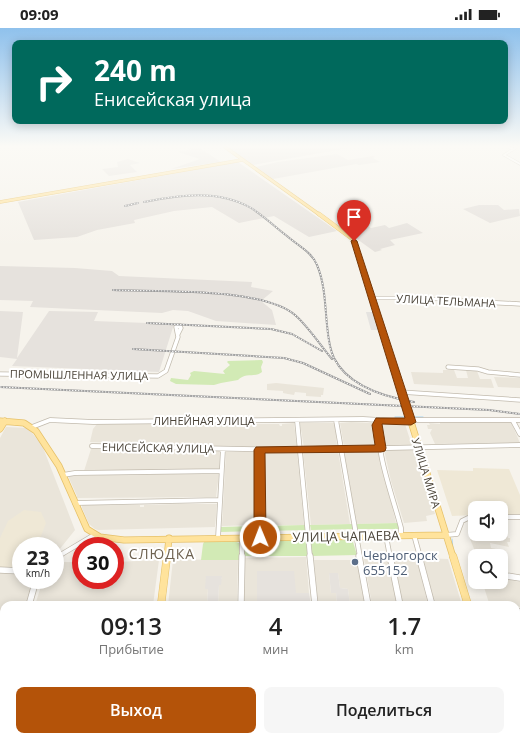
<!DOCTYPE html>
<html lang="ru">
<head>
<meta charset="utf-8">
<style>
	:root { --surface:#fff; --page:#f6f6f6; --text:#222; --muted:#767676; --accent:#b45309 }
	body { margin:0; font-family:"Open Sans",sans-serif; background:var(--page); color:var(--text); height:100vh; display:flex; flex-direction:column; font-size:15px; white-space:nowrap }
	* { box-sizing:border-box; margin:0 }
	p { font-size:13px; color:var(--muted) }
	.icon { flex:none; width:22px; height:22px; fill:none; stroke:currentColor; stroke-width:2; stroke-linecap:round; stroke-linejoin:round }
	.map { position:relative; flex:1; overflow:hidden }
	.side { position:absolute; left:0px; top:573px; width:520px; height:140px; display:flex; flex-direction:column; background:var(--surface); border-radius:12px 12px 0 0; box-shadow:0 2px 10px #0003 }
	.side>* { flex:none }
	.guide { position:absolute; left:12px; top:12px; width:496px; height:84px; border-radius:8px; box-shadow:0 2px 10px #0003; background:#00695c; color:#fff; overflow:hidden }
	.fabs { position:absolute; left:468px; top:473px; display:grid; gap:8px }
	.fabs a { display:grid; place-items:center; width:40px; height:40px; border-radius:8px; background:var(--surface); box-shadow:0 2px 10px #0003; font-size:20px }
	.speed { position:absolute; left:12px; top:509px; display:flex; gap:8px; font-size:20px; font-weight:700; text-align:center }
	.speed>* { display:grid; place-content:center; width:52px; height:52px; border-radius:50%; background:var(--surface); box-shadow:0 2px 10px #0003; line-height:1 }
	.speed small { font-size:10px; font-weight:400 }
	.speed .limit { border:6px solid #d22; background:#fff; color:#111 }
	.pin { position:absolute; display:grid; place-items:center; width:34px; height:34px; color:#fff; margin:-41px -17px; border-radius:50% 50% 50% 0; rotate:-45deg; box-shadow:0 0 4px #0007 }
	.pin .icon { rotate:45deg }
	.me { position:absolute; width:44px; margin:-22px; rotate:359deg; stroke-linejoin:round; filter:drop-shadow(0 0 3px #0008) }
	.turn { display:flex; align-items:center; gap:14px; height:84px; padding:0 16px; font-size:18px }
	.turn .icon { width:52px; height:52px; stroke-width:2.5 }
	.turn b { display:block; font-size:28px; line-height:34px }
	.eta { display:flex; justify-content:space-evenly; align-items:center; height:68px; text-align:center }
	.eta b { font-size:24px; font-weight:600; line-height:28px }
	.button { display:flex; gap:8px; margin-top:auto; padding:8px 16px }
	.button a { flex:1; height:46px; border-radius:8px; background:var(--accent); color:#fff; font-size:16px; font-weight:600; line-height:46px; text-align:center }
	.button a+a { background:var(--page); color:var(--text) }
	.status { display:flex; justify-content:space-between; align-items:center; height:28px; padding:0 20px; background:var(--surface); direction:ltr }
	.status svg { height:11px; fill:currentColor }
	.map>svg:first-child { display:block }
</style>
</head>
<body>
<div class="status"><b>09:09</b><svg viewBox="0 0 49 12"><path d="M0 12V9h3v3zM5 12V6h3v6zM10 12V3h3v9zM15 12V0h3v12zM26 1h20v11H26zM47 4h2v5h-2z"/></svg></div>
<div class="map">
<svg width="520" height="713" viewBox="0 0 520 713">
	<rect width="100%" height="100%" fill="#f6f3ec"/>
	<!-- residential -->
	<path fill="#eae5da" d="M 443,342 L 454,342 L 457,350 L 468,350 L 466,342 L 477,343 L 480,351 L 491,351 L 494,360 L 414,356 L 411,344 L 443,345 Z
		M 494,349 L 520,350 L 520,360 L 498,359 Z
		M 276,355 L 324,360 L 323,367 L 321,367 L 321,369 L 306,368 L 306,365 L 295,364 L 294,367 L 288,366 L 283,365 L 283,363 L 267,362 L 267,356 Z
		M 351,394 L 372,395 L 378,418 L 344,418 L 340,395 Z
		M 440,394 L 511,394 L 520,415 L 435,416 L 430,405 L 432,401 L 428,401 L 427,397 L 430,397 L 429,395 L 440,396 Z
		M 294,395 L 297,420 L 248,420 L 90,414 L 93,401 L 97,396 L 279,396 L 280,398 L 282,398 L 282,396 Z
		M 300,395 L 335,395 L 337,419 L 304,420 Z
		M 380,396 L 405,396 L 412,418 L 384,418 L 382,404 L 379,401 Z
		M 6,399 L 28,400 L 42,417 L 75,502 L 55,527 L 55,518 L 21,518 L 21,552 L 35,552 L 27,577 L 4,577 L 4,651 L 0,664 L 0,410 Z
		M 91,421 L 128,421 L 220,423 L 219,441 L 84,443 Z
		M 384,422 L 413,422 L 435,486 L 426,488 L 427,493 L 404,495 L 391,453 Z
		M 297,423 L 304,497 L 264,497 L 262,424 Z
		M 303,423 L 338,423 L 350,496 L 311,497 Z
		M 344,423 L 379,423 L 396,495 L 356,496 Z
		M 226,424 L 256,424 L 257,497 L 222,498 Z
		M 174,445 L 219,446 L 216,469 L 77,470 L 77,468 L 68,448 Z
		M 179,476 L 217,476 L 215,499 L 98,502 L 95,501 L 89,496 L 82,480 L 82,477 L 140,477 L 140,479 L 144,479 L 144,477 Z
		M 475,497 L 475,506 L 501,506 L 501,500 L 505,501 L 508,510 L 510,510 L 510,514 L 507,514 L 509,519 L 490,515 L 491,520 L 496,521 L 498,528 L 477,528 L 468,506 L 468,498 Z
		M 306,529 L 309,565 L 296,565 L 257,544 L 257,577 L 243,577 L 243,530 Z
		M 423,530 L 448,531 L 462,577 L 435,577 Z
		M 238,531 L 237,577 L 218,577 L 219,557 L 222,549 L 205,561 L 208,560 L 207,577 L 168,577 L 173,532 Z
		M 364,531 L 388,531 L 397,577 L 372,577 Z
		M 394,531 L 417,531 L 428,577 L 403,577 Z
		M 159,532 L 153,577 L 106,577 L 106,575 L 35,577 L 43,552 L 55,552 L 55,534 L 81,534 L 81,552 L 115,552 L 115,534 Z
		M 314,532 L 358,532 L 365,577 L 350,577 L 348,561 L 340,560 L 338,545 L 329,545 L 331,565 L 336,565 L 337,577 L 318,577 Z
		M 501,550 L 520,554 L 520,579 L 516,578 L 516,577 L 501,577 L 489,575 L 483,556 L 485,555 L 484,554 L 501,554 Z
		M 516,590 L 520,591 L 520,636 L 516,635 Z
		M 330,709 L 444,709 L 445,713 L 331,713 Z
		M 449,709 L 502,709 L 503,713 L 450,713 Z"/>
	<!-- industrial -->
	<path fill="#e6e2dd" d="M 186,119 L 198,119 L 221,134 L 171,141 L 200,131 L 178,124 L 192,121 Z
		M 227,119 L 354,119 L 253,137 Z
		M 337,126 L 348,132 L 373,128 L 375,129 L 373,130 L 380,134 L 359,137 L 356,136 L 273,151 L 256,139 L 278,134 Z
		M 128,131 L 140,135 L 130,137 L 137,144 L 109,148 L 102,141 L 118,139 L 117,134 Z
		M 238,134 L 337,203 L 309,209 L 274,188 L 239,195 L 212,179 L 174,183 L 134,192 L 135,195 L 97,202 L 77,209 L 34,212 L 18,174 Z
		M 479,177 L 498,177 L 504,182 L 519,181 L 520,188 L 490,195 L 463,181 Z
		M 407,195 L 423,205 L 390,212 L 395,217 L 380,221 L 382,222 L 375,224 L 343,201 L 365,196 L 371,200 L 385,197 L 389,200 Z
		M 0,238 L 75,240 L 112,243 L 119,248 L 252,254 L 251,259 L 273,263 L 261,273 L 272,282 L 276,297 L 216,293 L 188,283 L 173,282 L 162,285 L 30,279 L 33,273 L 0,272 Z
		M 0,283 L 23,284 L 17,330 L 49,283 L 98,284 L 94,293 L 174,296 L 159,344 L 12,338 L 17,331 L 0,329 Z
		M 257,543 L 294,543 L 296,565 L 309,565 L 311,577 L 257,577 Z
		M 329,545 L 338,545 L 340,560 L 348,561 L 350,577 L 337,577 L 336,565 L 331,565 Z
		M 206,548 L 222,548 L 221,557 L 219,557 L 218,577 L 207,577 L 208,561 L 205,561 Z"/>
	<!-- education -->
	<path fill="#efe8d6" d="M 473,440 L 509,441 L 520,467 L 520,486 L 501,487 L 501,480 L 475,480 L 475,487 L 452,488 L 437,442 L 473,443 Z
		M 24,482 L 41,484 L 46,495 L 37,518 L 21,518 L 21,541 L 0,540 L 0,510 L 8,493 Z
		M 0,607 L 4,607 L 4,643 L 0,657 Z"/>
	<!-- green -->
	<path fill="#d2eab5" d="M 262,332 L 263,334 L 261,339 L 262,344 C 255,350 245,344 238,352 L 221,355 L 214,357 L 176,356 L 170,353 L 171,350 L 188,352 L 191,347 L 190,345 L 194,343 L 225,346 L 223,343 L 230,337 L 227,334 L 228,333 Z
		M 398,495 L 399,501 L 357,501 L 356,496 Z
		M 352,496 L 353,501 L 311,502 L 310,497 Z
		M 305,497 L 306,502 L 262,503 L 262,498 Z
		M 258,498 L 258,503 L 221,504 L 221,499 Z
		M 304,511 L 307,514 L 308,528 L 243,528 L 244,514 L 246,512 Z
		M 313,511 L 351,511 L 353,514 L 357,527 L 312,528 L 311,516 Z
		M 231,512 L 239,515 L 239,532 L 201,532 L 203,516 L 204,514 Z"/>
	<!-- parking -->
	<path fill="#e5e3e0" d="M 366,284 L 376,284 L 382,302 L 371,302 Z"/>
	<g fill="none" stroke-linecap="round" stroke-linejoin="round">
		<!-- stream -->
		<path stroke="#a9d4f2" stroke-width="1" d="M 395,389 L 406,389
			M 412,389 L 423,389
			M 452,511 L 453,521"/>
		<!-- minor-far4 casing -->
		<g stroke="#c2bbae" stroke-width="3">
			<path id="minor-far4" d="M 506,119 L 514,121
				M 517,119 L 504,127 L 520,136"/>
		</g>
		<!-- minor-far3 casing -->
		<g stroke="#c2bbae" stroke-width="3.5">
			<path id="minor-far3" d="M 372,270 L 420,270 L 480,274"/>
		</g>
		<!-- minor-far2 casing -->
		<g stroke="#c2bbae" stroke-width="5">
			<path id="minor-far2" d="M 463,273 L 520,276
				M 448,339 L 478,341 L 488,344 L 520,347
				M 0,346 L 158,348 L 166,343 L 178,309 L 176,299 L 180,298 L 181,300 L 178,306
				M 401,364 L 520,372"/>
		</g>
		<!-- minor-far1 casing -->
		<g stroke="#c2bbae" stroke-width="5.5">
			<path id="minor-far1" d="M 297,392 L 310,529
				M 336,392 L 360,529
				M 379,392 C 375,423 393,469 401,500 L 401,507
				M 410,392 L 520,392
				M 513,393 L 520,406
				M 32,399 L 50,392 L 93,394 L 363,391 L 411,394
				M 92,418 L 300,422 L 520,417
				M 259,422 L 260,509
				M 63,447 L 75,445 L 221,443
				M 75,475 L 219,472
				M 501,489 L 520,489
				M 414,507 L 420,529
				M 446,507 L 457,506 L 462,493 L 468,490 L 475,490
				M 386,508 L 390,529
				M 218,510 L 223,421
				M 57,529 L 94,507
				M 242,529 L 242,509"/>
		</g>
		<!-- minor casing -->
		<g stroke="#c2bbae" stroke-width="7">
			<path id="minor" d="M 310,528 L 315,577
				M 359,528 L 368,577
				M 390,528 L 400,577
				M 419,528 L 432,577
				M 55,530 L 59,528
				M 0,542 L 21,543
				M 501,547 L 520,550
				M 29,577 L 36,552
				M 241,577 L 242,528
				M 516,583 L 520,584
				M 516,641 L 520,642
				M 0,676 L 4,662
				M 328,709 L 329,713
				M 445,709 L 446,713"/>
		</g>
		<!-- major-far4 casing -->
		<g stroke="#e6c16a" stroke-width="3.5">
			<path id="major-far4" d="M 225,119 L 320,187
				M 0,174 L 242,132"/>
		</g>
		<!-- major-far3 casing -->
		<g stroke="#e6c16a" stroke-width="4.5">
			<path id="major-far3" d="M 319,186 L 354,212 L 373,274"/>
		</g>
		<!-- major-far2 casing -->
		<g stroke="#e6c16a" stroke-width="5.5">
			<path id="major-far2" d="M 373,273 L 408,385"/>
		</g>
		<!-- major-far1 casing -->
		<g stroke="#e6c16a" stroke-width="7">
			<path id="major-far1" d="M 408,384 L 453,529
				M 0,393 L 24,395 L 36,403 L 59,438 L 87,501 L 100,509 L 124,512 L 445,507
				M 0,401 L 5,393
				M 167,529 L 169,510"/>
		</g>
		<!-- major casing -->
		<g stroke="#e6c16a" stroke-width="8">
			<path id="major" d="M 453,528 L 468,577
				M 161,577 L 167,528
				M 143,709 L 143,713
				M 510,709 L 511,713"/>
		</g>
		<!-- minor-far4 -->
		<use href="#minor-far4" stroke="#fff" stroke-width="2"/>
		<!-- minor-far3 -->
		<use href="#minor-far3" stroke="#fff" stroke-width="2.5"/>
		<!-- minor-far2 -->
		<use href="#minor-far2" stroke="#fff" stroke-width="3.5"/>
		<!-- minor-far1 -->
		<use href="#minor-far1" stroke="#fff" stroke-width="4"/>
		<!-- minor -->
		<use href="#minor" stroke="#fff" stroke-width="5.5"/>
		<!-- major-far4 -->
		<use href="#major-far4" stroke="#ffe39c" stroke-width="2.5"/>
		<!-- major-far3 -->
		<use href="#major-far3" stroke="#ffe39c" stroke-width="3.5"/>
		<!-- major-far2 -->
		<use href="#major-far2" stroke="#ffe39c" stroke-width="4"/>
		<!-- major-far1 -->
		<use href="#major-far1" stroke="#ffe39c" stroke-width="5.5"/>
		<!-- major -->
		<use href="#major" stroke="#ffe39c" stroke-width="7"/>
		<!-- rail casing -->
		<g stroke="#9a9a9a" stroke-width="2">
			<path id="rail" d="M 144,174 C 179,167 218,161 251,180 C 264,188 275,199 287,208 C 297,217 312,224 317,237 C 325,256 325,277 327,297 C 328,308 329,320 334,330 C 348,358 385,369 414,374
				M 125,178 L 138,175
				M 113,262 C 157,264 262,259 295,287 C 307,297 321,318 332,331
				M 147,295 L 271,301 L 292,306 L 322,323
				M 133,321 L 284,330 L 303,335 L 370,366
				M 0,359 L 489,382 L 520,386"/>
		</g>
		<!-- rail -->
		<use href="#rail" stroke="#fff" stroke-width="1" stroke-dasharray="1.5" stroke-linecap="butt"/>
	</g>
	<!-- sky -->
	<linearGradient id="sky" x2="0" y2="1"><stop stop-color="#8fc1ec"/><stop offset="0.54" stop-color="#fbfaf6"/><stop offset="1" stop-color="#fbfaf6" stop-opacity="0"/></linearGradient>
	<rect width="520" height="219" fill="url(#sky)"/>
	<!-- route -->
	<path fill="#b45309" stroke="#753606" d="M 354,211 L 357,213 L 416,394 L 411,397 L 382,396 L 386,420 L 385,423 L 381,424 L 265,425 L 266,509 L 265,513 L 260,515 L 256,513 L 254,509 L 254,422 L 256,419 L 375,417 L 372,397 L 376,390 L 405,390 L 351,213 Z"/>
	<!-- markers -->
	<circle fill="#5c6f8a" stroke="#fff" stroke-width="1.5" cx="355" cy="534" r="4"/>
	<g text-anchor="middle" stroke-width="4" stroke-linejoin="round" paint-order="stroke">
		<!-- street labels -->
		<g font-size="11" fill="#4b4439" stroke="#fff">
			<text transform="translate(446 273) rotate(3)" y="4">УЛИЦА ТЕЛЬМАНА</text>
			<text transform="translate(79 347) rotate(1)" y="4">ПРОМЫШЛЕННАЯ УЛИЦА</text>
			<text x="204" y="397">ЛИНЕЙНАЯ УЛИЦА</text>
			<text transform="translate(158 420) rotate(1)" y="4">ЕНИСЕЙСКАЯ УЛИЦА</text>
			<text transform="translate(426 445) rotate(73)" y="4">УЛИЦА МИРА</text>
		</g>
		<!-- near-street labels -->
		<g font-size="13" fill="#4b4439" stroke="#fff">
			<text transform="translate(346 508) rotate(-1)" y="5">УЛИЦА ЧАПАЕВА</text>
		</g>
		<!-- near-service labels -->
		<g font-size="13" fill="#4e5e75" stroke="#fff" text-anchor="start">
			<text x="363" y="532">Черногорск<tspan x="363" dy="15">655152</tspan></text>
		</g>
		<!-- near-neighbourhood labels -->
		<g font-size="14" letter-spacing="1" fill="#6e6250" stroke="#fff">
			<text x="162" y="531">СЛЮДКА</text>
		</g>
	</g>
</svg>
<div class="fabs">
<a><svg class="icon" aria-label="sound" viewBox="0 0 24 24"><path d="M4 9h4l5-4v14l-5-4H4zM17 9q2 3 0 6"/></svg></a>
<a><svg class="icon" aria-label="search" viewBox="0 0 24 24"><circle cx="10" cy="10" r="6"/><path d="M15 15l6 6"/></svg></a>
</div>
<div class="speed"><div>23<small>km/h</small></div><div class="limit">30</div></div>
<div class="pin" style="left:354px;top:213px;background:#d93025"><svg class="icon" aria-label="arrive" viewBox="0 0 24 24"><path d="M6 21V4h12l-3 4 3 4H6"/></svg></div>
<svg class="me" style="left:260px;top:509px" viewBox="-20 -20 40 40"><circle r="17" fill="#b45309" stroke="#fff" stroke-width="3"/><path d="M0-11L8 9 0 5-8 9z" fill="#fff"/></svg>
<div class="guide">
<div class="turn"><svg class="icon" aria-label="right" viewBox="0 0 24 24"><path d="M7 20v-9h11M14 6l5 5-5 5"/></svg><div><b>240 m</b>Енисейская улица</div></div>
</div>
<section class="side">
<div class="eta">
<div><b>09:13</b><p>Прибытие</p></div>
<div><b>4</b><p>мин</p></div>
<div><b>1.7</b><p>km</p></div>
</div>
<div class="button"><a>Выход</a><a>Поделиться</a></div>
</section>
</div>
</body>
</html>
